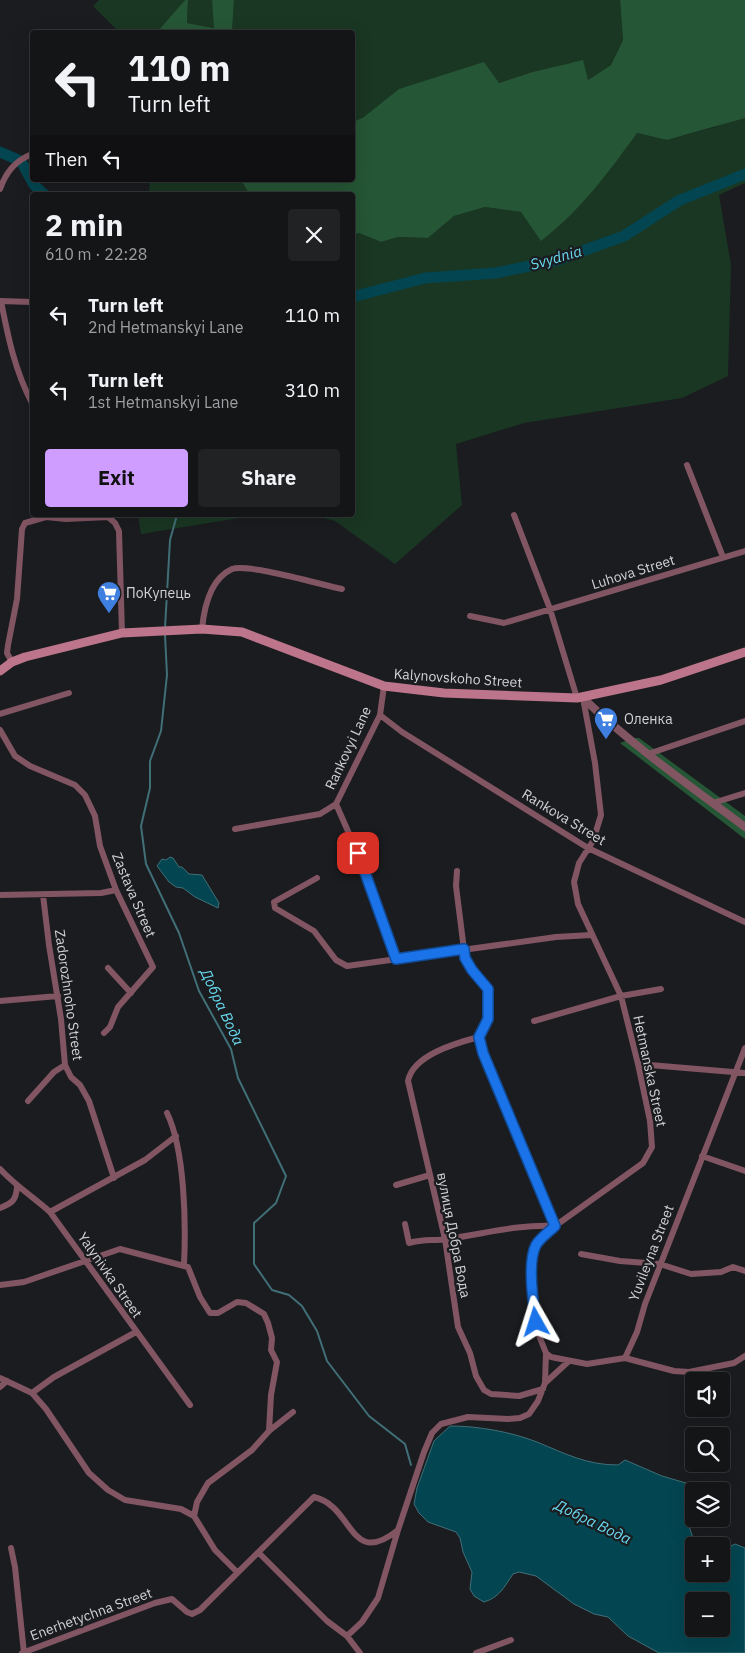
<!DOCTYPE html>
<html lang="en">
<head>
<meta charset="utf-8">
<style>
	:root { --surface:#141517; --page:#212224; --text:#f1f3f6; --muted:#9d9fa1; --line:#333436; --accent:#cf9dff }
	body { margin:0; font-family:"IBM Plex Sans",sans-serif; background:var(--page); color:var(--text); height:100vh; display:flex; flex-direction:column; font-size:19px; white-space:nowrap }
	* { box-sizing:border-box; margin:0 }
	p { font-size:16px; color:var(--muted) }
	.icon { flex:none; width:28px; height:28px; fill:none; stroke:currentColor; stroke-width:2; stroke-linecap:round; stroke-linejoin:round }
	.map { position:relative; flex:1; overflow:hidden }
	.drawer { position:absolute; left:30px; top:192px; width:325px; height:325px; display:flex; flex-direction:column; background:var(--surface); border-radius:5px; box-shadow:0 5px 20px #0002,0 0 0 1px var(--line) }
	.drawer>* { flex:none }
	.banner { position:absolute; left:30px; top:30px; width:325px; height:152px; border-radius:5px; box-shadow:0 5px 20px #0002,0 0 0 1px var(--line); background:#141517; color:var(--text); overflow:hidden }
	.tools { position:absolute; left:685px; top:1372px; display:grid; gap:10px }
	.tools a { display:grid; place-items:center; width:45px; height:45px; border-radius:5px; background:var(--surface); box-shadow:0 5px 20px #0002,0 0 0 1px var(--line); font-size:25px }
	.pin { position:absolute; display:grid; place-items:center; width:42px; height:42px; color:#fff; margin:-21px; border-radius:10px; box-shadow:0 2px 8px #0006 }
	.me { position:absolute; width:55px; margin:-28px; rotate:354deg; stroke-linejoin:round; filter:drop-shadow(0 0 4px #0008) }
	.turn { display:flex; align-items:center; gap:18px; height:105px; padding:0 15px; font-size:22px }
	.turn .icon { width:65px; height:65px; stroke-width:2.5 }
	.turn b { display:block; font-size:35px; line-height:42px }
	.then { display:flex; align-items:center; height:48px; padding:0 15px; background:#0003; gap:10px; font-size:19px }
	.round { display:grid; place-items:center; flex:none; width:52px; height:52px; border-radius:5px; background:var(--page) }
	.summary { display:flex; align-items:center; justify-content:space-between; height:85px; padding:0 15px }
	h1 { font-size:30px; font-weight:700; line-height:38px }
	.button { display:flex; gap:10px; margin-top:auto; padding:10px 15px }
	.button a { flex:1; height:58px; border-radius:5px; background:var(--accent); color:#111; font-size:20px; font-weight:700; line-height:58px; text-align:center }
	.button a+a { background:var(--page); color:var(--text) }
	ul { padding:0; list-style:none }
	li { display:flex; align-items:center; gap:15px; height:75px; padding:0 15px }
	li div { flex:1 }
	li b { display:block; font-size:19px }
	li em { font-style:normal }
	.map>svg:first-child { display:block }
</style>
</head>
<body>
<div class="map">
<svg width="745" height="1653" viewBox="0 0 745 1653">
	<rect width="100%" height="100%" fill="#1b1c1f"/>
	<!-- green -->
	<path fill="#1a3723" d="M 99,0 L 185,0 L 157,32 L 119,32 L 93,6 Z
		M 188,0 L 212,0 L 215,28 L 187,23 Z
		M 234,0 L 620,0 L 623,40 L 611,65 L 588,80 L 569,63 L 499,83 L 364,117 L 353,122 L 352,32 L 232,32 Z
		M 745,115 L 745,183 L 719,195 L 731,265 L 728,376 L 682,398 L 524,423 L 456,444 L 462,505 L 395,564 L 335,521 L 312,515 L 352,515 L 353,235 L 359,233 L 381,242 L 398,237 L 428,238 L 454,216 L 485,207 L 521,212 L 637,133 L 667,140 L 715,127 Z
		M 150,180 L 241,180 L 250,195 L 149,195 Z
		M 138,515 L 257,515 L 141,534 Z"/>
	<!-- forest -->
	<path fill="#255635" d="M 185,0 L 188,0 L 187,23 L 214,28 L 212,0 L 234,0 L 232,32 L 157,32 Z
		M 620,0 L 745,0 L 745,118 L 667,140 L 637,133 C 608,173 581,210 541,241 L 521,212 L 485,207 L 454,216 L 428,238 L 398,237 L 381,242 L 359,233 L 353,235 L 352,195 L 250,195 L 241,180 L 352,180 L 353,122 L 364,117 L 399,89 L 484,62 L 499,83 L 533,72 L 583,60 L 588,80 L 611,65 L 623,40 Z
		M 634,738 L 639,738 L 745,816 L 745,839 L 620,743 Z"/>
	<!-- water -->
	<path fill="#034550" stroke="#416f78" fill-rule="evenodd" d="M 170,857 L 173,858 L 179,867 L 182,867 L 189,874 L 202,875 L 219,903 L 218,908 L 195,897 L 183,888 L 176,887 L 169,882 L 157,866 L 162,859 L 166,860 Z
		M 450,1426 C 479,1426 511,1432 537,1442 C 566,1454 587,1465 618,1465 L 625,1460 L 662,1476 L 686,1483 C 687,1505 685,1528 698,1546 L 694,1546 L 694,1574 L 721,1574 L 721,1551 L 735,1544 L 745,1548 L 745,1653 L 659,1653 L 628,1636 L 608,1617 L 594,1614 L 574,1604 L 536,1576 L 519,1572 L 513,1574 C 504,1587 500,1597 484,1602 L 474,1596 L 470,1589 L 472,1572 L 463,1552 L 460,1538 L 456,1532 L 428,1522 L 419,1513 L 414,1504 L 417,1488 L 434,1441 ZM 694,1601 L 721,1601 L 721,1629 L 694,1629 Z"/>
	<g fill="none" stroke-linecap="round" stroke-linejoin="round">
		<!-- stream -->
		<path stroke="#416f78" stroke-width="2" d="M 165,628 L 170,540 L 177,515
			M 165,635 L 167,675 L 161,731 L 150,761 L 150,788 L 141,826 L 146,864 L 179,933 L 199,991 L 231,1049 L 238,1078 L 286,1176 L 276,1203 L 254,1223 L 254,1264 L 272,1290 L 289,1295 L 302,1306 L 317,1331 L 327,1361 L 369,1416 L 405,1444 L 411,1465"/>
		<!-- river -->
		<path stroke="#034550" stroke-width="11" d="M 0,152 L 21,161 L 34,185 L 45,195
			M 352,297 L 425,278 L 496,273 L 558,260 L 624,236 L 680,200 L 745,174"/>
		<!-- minor -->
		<path stroke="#825562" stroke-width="6" d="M 0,189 C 6,172 15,161 32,154
			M 0,301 L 32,302
			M 1,301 C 8,337 15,371 32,403
			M 687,465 L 723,557
			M 47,515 L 46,517 L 66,519 L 108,517 L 115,523 L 119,531 L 122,633
			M 514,515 L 550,609 L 577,698
			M 470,616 L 504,623 L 745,551
			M 202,629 C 204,608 210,579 232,569 C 248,563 322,585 342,589
			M 12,662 L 7,653 L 8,645 L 17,599 L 22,529 L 25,523 L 46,517
			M 583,698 L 595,763 L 601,815 L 593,841 L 579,863 L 574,882 L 578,904 L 621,996 L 638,1064 L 650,1121 L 652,1147 L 643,1163 L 555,1226 L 537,1242 L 534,1249 L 531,1266 L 538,1333 L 546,1353 L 551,1357 L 587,1364 L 625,1358 L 674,1371 L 689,1372 L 734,1363 L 745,1356
			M 0,714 L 69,693
			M 380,715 L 402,732 L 588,848 L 745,922
			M 0,730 L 15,756 L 30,766 L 75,785 L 85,795 L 95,816 L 100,846 L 116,890 L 153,967 L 118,1007 L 110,1027 L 104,1033
			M 648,754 L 745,721
			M 713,803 L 745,793
			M 336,804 L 365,870 L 396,959
			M 235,829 L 320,814 L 336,804 L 380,715 L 384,686
			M 317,878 L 274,902 L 275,908 L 314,931 L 336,960 L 347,966 L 556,937 L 591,935
			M 0,895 L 101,893 L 116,890
			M 43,895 L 49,945 L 61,1019 L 65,1065 L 71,1077 L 80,1085 L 89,1101 L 114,1178
			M 108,968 L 131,993
			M 0,1001 L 58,996
			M 534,1021 L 621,996 L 661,989
			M 479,1037 C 456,1043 413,1055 408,1081 L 445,1239 L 458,1327 L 470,1353 L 476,1376 L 484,1390 L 491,1394 L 519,1396 L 543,1389
			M 638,1064 L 745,1073
			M 28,1101 L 54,1072 L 65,1065
			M 167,1113 C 185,1150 186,1224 184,1265
			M 702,1156 L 745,1171
			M 0,1169 C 16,1186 33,1197 50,1212 L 190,1405
			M 396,1185 L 430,1175
			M 0,1208 C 12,1203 16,1201 17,1187
			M 50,1212 L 145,1160 L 176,1136
			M 405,1224 L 409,1243 C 424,1239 433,1241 447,1239 C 484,1234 518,1224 555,1226 L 483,1053 L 479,1037 L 489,1019 L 488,989 L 472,970 L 465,958 L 456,886 L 457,871
			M 581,1254 L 620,1261 L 660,1264 L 691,1274 L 721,1272 L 733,1267 L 745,1271
			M 0,1285 L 24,1282 L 120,1249 L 188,1267 L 200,1297 L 210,1313 L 218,1313 L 237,1302 L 246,1303 L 264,1314 L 268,1323 L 272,1338 L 271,1350 L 277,1362 L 271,1395 L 269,1431
			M 625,1358 L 637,1332 L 645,1304 L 745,1048
			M 0,1378 L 32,1393 L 46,1409 L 89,1473 L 108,1490 L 125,1500 L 181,1509 L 194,1516 L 215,1550 L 237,1572
			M 545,1383 L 546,1353
			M 0,1387 L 7,1381
			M 32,1393 L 54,1377 L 136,1332
			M 194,1516 L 197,1502 L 208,1483 L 252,1450 L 269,1431 L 293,1412
			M 11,1548 L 15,1567 L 24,1653
			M 259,1553 L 327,1621 L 347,1636 L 360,1653
			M 347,1636 L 362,1622 L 378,1598 L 398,1530 L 424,1452 L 432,1433 L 441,1424 L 468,1417 L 508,1419 L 520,1418 L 529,1414 L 538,1401 L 545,1383 L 569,1361
			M 22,1653 L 155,1603 L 172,1599 L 187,1612 L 192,1614 L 200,1610 L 314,1497 C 354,1506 349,1569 398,1530
			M 476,1653 L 511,1640"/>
		<!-- tertiary -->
		<path stroke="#825562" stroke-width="8" d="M 583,698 C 633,746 690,786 745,827"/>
		<!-- secondary -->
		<path stroke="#bc758a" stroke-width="9" d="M 0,671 L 12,662 L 25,657 L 122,633 L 202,629 L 242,632 L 384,686 L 444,693 L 577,698 L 661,680 L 745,652"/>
	</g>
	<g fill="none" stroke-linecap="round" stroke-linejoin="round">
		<!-- route casing -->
		<g stroke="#114b97" stroke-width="12">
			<path id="route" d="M 358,853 L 396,959 L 464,949 L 465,958 L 472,970 L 488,989 L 488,1019 L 479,1037 L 483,1053 L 555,1226 C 549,1232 540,1238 536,1245 C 527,1262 533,1303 536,1322"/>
		</g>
		<!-- route -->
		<use href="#route" stroke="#1a73e8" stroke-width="9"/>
	</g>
	<!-- icons -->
	<defs>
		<g id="supermarket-pin" transform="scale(1.25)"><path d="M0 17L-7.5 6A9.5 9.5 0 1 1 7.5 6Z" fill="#3f7fe0" stroke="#1b1c1f"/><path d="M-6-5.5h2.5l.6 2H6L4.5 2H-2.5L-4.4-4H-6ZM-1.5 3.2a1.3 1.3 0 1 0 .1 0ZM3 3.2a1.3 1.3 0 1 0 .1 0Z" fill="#fff"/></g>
	</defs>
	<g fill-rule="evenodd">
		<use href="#supermarket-pin" x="109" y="593"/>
		<use href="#supermarket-pin" x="606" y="719"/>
	</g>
	<g text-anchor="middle" stroke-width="4.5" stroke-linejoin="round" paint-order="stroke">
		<!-- street labels -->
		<g font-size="14" fill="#d2d2d5" stroke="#1b1c1f">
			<text transform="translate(633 572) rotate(-17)" y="5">Luhova Street</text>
			<text transform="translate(458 678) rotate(4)" y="5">Kalynovskoho Street</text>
			<text transform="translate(348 748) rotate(-65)" y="5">Rankovyi Lane</text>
			<text transform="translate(564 817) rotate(31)" y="5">Rankova Street</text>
			<text transform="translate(134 895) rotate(67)" y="5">Zastava Street</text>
			<text transform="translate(69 995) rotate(82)" y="5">Zadorozhnoho Street</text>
			<text transform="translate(650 1071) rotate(78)" y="5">Hetmanska Street</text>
			<text transform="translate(454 1235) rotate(79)" y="5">вулиця Добра Вода</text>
			<text transform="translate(651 1253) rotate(-69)" y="5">Yuvileyna Street</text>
			<text transform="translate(110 1275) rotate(55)" y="5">Yalynivka Street</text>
			<text transform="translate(91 1614) rotate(-20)" y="5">Enerhetychna Street</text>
		</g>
		<!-- poi labels -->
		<g font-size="14" fill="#d2d2d5" stroke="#1b1c1f" text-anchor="start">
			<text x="126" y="598">ПоКупець</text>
			<text x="624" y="724">Оленка</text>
		</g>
		<!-- water labels -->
		<g font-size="15" font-style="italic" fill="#68d9ef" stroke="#1b1c1f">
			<text transform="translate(556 258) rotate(-16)" y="5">Svydnia</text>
			<text transform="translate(222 1007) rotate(65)" y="5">Добра Вода</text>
			<text transform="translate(593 1522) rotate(26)" y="5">Добра Вода</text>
		</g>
	</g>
</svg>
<div class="tools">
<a><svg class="icon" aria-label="sound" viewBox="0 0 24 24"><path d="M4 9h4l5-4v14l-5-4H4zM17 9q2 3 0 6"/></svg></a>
<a><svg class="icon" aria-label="search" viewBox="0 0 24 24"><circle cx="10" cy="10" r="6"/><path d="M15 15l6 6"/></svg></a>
<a><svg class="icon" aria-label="layers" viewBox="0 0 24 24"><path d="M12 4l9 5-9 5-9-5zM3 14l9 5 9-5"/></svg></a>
<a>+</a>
<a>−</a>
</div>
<div class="pin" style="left:358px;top:853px;background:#d93025"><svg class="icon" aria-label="arrive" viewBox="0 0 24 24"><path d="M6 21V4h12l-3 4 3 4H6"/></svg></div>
<svg class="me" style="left:536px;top:1322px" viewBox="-20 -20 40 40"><path d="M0-17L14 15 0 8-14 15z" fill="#1a73e8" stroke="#fff" stroke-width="4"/></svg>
<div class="banner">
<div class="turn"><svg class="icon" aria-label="left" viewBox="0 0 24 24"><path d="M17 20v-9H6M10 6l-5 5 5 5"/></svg><div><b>110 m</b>Turn left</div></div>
<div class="then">Then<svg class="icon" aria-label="left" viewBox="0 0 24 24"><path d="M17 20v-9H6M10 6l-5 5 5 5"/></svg></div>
</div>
<section class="drawer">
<div class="summary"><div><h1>2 min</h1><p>610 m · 22:28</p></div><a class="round"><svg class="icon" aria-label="close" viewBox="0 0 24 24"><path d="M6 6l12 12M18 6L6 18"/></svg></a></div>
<ul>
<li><svg class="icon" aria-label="left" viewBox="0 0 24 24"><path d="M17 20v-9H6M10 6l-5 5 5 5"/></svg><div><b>Turn left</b><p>2nd Hetmanskyi Lane</p></div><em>110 m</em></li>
<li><svg class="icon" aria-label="left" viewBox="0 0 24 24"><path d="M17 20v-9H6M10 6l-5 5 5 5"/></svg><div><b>Turn left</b><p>1st Hetmanskyi Lane</p></div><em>310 m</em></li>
</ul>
<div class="button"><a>Exit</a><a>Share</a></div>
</section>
</div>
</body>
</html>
